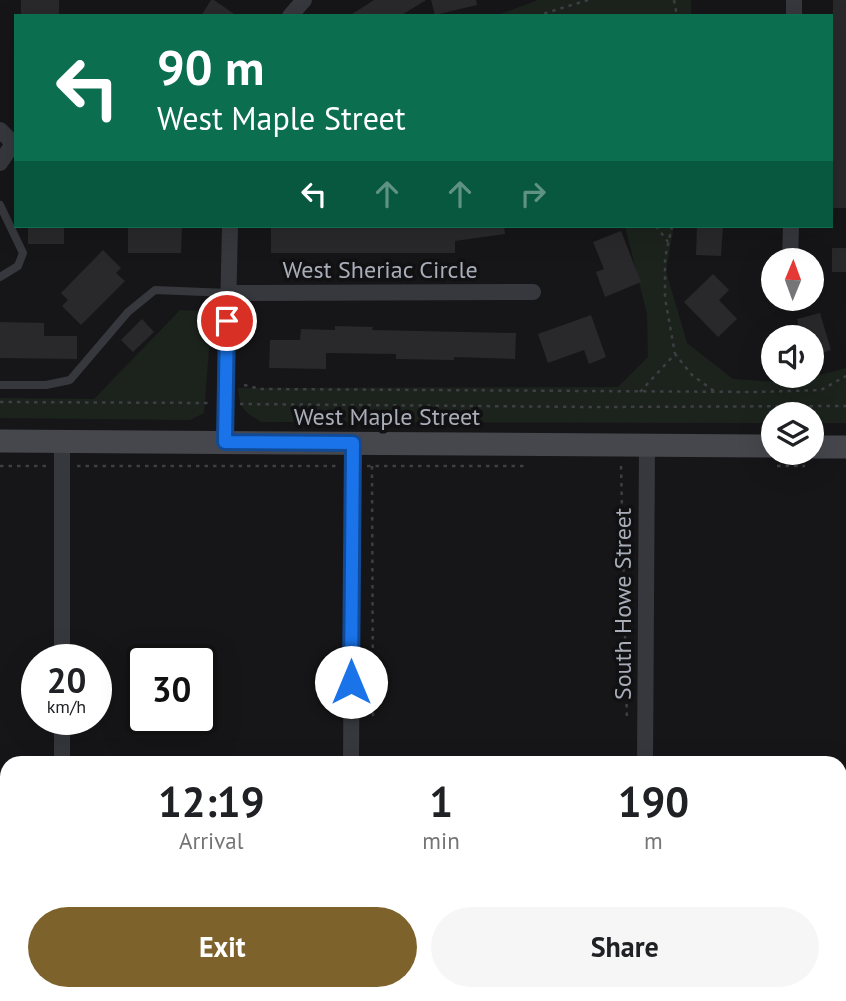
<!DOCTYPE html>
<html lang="en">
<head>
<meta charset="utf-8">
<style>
	:root { --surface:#fff; --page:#f6f6f6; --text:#202124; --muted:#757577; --accent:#7e622b }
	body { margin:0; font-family:"PT Sans",sans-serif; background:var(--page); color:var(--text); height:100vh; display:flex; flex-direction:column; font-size:26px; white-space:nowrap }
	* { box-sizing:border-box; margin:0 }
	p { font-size:23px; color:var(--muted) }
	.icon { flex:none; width:38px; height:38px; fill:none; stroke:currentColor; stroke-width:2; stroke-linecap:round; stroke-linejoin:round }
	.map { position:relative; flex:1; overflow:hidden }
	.details { position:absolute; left:0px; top:756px; width:847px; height:245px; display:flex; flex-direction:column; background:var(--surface); border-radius:21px 21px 0 0; box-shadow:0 7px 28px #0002 }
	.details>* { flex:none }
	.top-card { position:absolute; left:14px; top:14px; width:819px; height:214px; border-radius:0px; box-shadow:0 7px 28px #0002; background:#0b6e4f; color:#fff; overflow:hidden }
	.needle { width:46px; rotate:1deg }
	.tools { position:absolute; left:761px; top:248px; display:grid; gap:14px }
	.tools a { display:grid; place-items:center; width:63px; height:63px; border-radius:50%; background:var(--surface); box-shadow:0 7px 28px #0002; font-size:35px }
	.speed { position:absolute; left:21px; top:644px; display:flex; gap:14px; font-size:35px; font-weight:700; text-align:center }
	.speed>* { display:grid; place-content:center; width:91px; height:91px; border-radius:50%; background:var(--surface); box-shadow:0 7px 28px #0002; line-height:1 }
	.speed small { font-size:18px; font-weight:400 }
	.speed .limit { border:4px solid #111; border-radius:10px; background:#fff; color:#111 }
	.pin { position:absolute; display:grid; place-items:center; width:60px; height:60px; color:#fff; margin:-30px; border:4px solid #fff; border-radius:50%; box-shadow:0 2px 7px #0007 }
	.me { position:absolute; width:77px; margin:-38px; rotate:0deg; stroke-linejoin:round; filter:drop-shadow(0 0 5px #0008) }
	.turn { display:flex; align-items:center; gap:24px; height:147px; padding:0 28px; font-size:32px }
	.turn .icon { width:91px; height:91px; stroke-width:2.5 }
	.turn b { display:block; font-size:49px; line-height:60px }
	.lanes { display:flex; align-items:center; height:66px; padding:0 28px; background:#0003; justify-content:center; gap:35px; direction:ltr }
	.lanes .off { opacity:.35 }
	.eta { display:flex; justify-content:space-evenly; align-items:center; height:119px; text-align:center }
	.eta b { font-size:42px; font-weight:600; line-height:49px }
	.button { display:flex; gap:14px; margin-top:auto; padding:14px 28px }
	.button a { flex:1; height:80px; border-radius:42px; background:var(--accent); color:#fff; font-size:28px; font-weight:600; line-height:80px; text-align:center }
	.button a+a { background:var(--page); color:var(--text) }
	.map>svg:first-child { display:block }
</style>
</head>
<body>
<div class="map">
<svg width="846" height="1001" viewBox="0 0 846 1001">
	<rect width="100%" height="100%" fill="#161618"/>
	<!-- green -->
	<path fill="#1c231d" d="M 538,0 L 691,0 L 691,16 L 495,16 Z
		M 625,226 L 674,226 L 666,271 L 687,343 L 733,379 L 789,383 L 846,368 L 846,423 L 812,423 L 812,415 L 774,415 L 773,423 L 262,422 C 245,413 239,408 238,388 L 618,387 L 648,357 L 647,314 Z
		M 180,310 L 212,311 L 204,413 L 190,420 L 0,418 L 0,398 L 94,399 Z"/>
	<!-- building -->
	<path fill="#29292c" d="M 21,0 L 59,0 L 59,16 L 21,16 Z
		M 211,0 L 214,0 L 237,16 L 201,16 Z
		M 374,0 L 426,0 L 400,16 L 349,16 Z
		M 431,0 L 476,0 L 477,5 L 435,15 Z
		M 833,0 L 846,0 L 846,208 L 831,208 Z
		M 28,226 L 64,226 L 64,244 L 28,244 Z
		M 128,226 L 182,226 L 181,253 L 128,253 Z
		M 335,226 L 504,226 L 505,234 L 455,241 L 455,253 L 271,253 L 271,227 L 334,228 Z
		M 697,226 L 723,226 L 721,256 L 696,255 Z
		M 621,231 L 641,282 L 605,297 L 596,272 L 604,269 L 593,242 Z
		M 832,248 L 846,248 L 846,272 L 832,272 Z
		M 103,250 L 121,268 L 116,273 L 125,281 L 81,325 L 62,306 L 68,300 L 61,293 Z
		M 713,274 L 729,290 L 719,300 L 737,319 L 718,337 L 684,302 Z
		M 820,313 L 831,350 L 812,356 L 812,338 L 802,338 L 797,319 Z
		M 591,315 L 606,357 L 589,364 L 584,350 L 548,363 L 538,334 Z
		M 142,319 L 154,332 L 133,352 L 121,340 Z
		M 0,322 L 44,323 L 44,336 L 77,336 L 77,359 L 0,358 Z
		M 335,326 L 373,327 L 372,330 L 516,333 L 515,359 L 454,357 L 454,360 L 396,359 L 396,354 L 326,353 L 326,369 L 269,368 L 270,340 L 300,340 L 301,329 L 335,330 Z"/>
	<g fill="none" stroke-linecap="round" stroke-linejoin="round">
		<!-- path -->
		<path stroke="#3d3f44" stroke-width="2.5" stroke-dasharray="3.5 5" stroke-linecap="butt" d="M 674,0 L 677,16
			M 536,16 L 588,0
			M 656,226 L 668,242
			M 672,226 L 665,258 L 665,298 L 675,354
			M 244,385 L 261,389 L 757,392 L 821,390 L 846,376
			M 640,392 L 675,354 L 692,375 L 714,391
			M 0,402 L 209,403
			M 240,404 L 591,407 L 846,406
			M 0,466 L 46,466
			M 77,466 L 336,466
			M 367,466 L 525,466
			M 372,466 L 373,718
			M 621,466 L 627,720
			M 777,466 L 805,466"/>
		<!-- lane -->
		<path stroke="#37383d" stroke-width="8" d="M 0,205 L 23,253 L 18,266 L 0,277
			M 0,385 L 46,385 L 70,380 L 128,312 L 155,290 L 228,293"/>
		<!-- street -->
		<path stroke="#37383d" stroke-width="16" d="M 794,0 L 794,16
			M 290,16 L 304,0
			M 0,130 L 16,146
			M 0,163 L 13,144
			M 790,261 L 791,226
			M 228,293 L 533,292
			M 225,442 L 230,226
			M 62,660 L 62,441
			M 62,763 L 62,719
			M 351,763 L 353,443
			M 645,763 L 647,445
			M 0,951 L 7,951
			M 840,957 L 846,957
			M 61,1001 L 61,994
			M 349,1001 L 349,994
			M 644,1001 L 644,994"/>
		<!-- secondary -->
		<path stroke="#45474d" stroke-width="23" d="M 0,441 L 774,446
			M 812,447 L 846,447"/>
	</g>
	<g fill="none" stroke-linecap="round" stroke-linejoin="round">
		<!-- route casing -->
		<g stroke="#114b97" stroke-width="18">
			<path id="route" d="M 227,321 L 225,442 L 353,443 L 351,682"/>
		</g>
		<!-- route -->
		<use href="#route" stroke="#1a73e8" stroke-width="12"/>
	</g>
	<g text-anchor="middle" stroke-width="7" stroke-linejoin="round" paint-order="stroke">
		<!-- street labels -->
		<g font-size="24" fill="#a8adb8" stroke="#111113">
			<text x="380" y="278">West Sheriac Circle</text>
			<text x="387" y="425">West Maple Street</text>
			<text transform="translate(623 604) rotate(-90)" y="8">South Howe Street</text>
		</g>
	</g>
</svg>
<div class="tools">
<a><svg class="needle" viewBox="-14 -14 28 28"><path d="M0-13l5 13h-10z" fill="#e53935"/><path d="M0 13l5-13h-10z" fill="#757577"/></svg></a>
<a><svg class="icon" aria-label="sound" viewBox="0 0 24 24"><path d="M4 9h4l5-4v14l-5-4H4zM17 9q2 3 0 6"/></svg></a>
<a><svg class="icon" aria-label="layers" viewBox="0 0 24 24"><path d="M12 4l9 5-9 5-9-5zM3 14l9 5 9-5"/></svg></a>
</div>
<div class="speed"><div>20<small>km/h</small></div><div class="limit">30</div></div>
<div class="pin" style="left:227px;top:321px;background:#d93025"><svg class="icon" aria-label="arrive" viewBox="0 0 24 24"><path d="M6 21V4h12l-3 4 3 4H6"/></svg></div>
<svg class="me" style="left:351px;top:682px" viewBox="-20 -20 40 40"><circle r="19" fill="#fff"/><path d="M0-13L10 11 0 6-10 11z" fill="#1a73e8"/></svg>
<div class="top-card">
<div class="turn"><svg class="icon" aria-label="left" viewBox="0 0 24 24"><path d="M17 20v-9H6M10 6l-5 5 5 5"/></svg><div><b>90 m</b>West Maple Street</div></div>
<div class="lanes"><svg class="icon" aria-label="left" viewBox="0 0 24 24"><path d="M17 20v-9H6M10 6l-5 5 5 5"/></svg><svg class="icon off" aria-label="ahead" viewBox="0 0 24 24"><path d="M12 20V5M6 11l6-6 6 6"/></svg><svg class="icon off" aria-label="ahead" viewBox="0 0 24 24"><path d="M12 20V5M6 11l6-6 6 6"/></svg><svg class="icon off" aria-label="right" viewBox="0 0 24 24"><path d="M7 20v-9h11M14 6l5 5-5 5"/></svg></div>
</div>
<section class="details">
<div class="eta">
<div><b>12:19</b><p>Arrival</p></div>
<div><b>1</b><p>min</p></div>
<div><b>190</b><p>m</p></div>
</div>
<div class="button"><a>Exit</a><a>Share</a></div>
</section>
</div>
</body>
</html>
